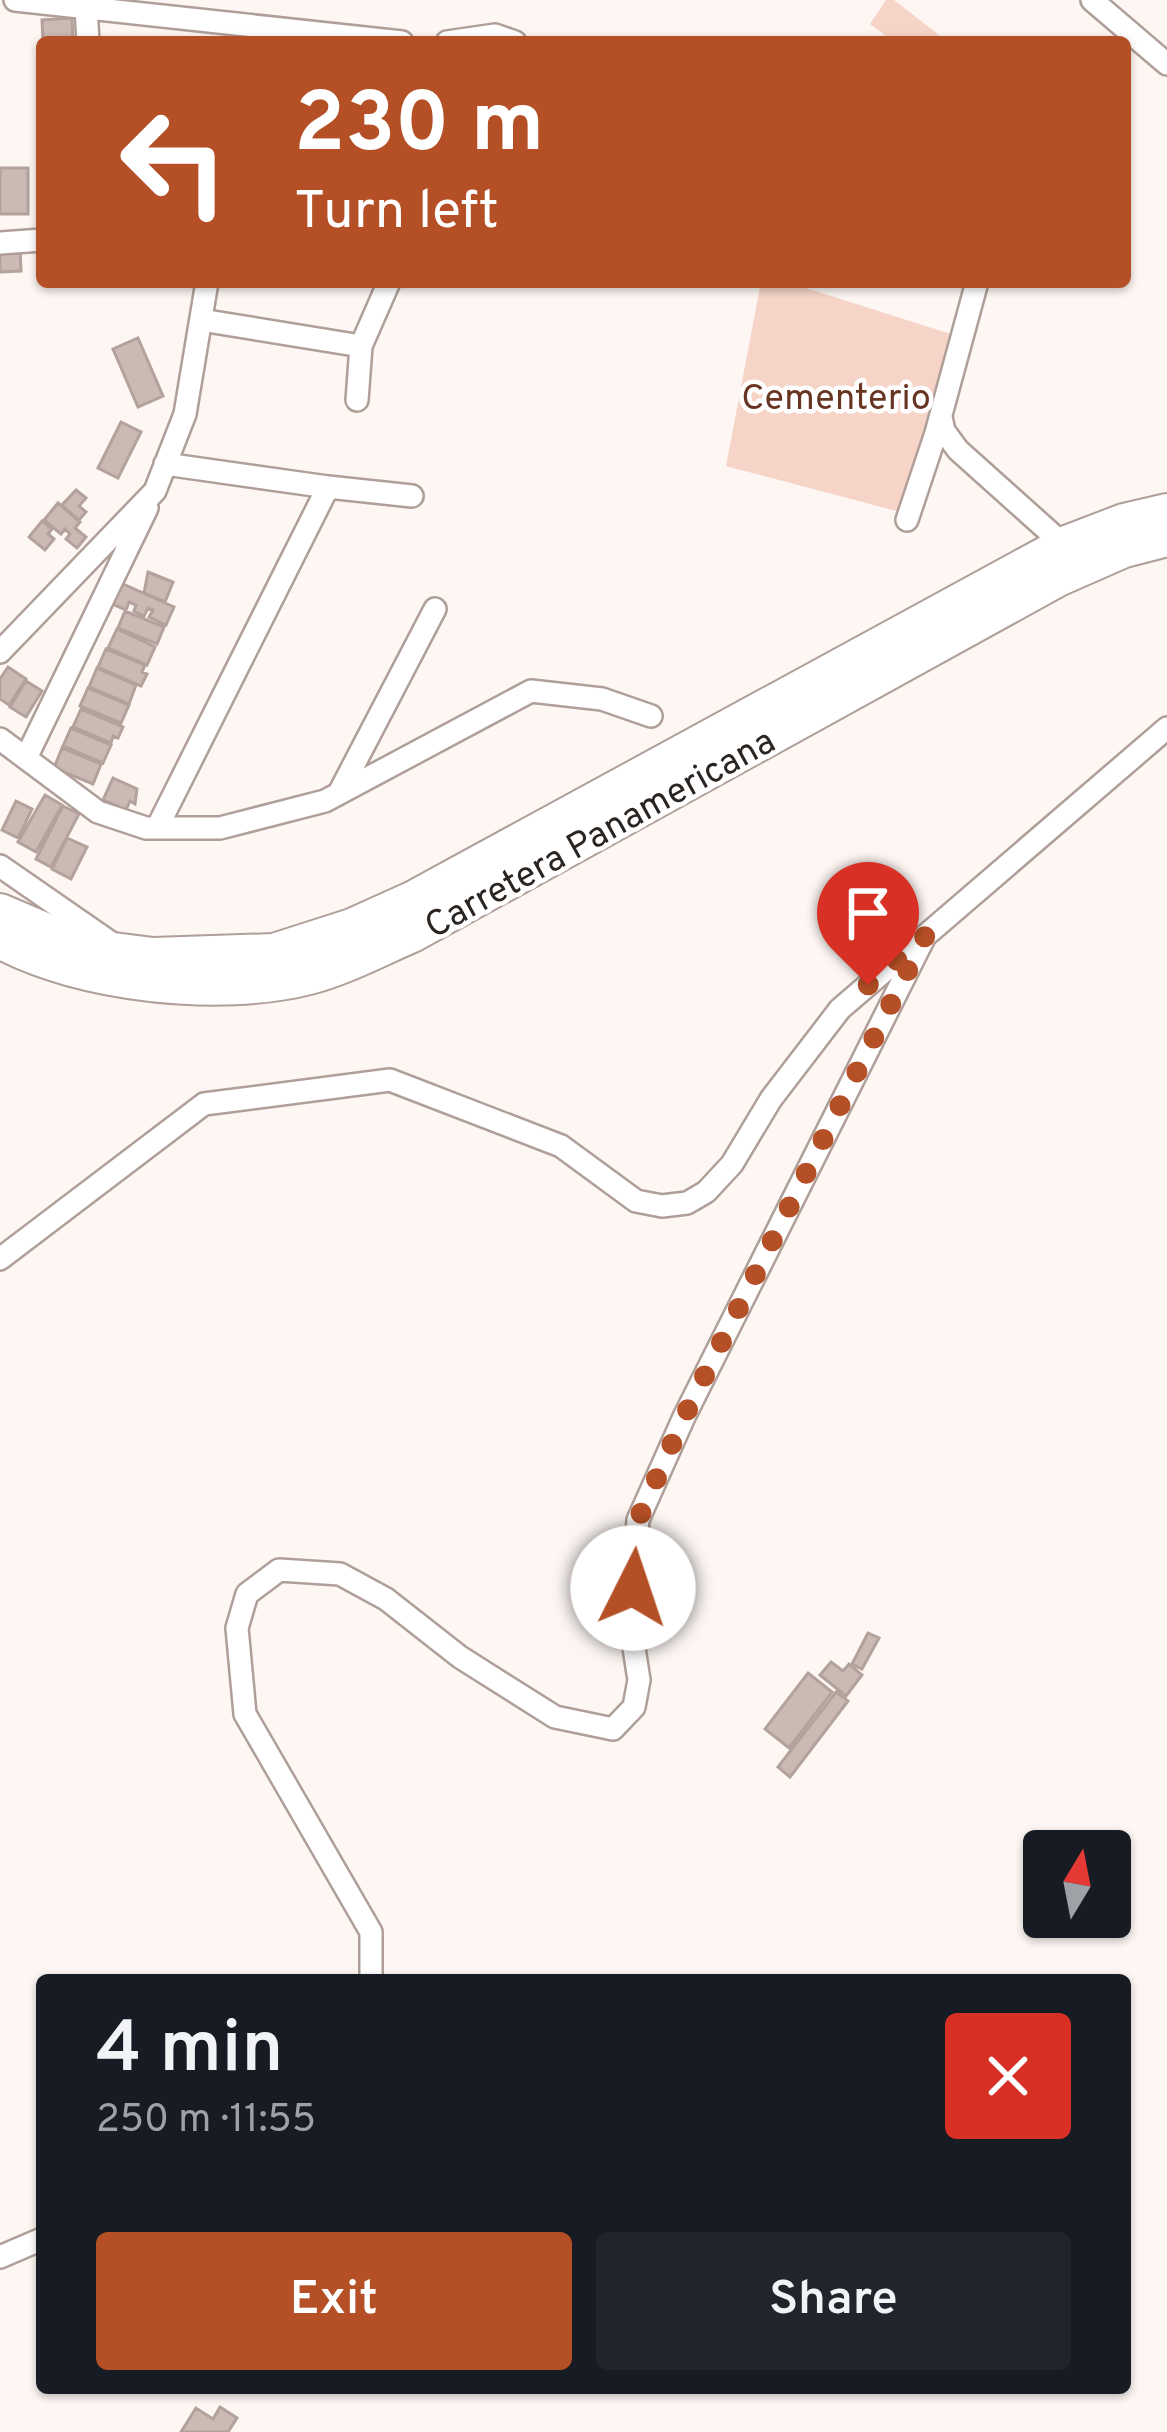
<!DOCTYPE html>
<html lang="en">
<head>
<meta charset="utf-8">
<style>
	:root { --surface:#171b24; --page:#20242c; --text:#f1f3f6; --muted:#9ea1a6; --accent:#b54f25 }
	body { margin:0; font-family:Overpass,sans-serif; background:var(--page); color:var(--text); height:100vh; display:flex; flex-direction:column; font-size:45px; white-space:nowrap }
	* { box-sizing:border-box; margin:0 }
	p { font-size:39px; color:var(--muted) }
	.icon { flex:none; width:66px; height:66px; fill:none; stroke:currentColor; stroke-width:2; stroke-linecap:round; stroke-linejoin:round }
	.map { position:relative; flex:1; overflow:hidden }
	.drawer { position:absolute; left:36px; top:1974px; width:1095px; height:420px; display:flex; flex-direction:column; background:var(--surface); border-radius:12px; box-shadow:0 3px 9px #0004 }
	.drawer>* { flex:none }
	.hud { position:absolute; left:36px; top:36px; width:1095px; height:252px; border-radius:12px; box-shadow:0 3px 9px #0004; background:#b54f25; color:#fff; overflow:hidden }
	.needle { width:78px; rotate:10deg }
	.tools { position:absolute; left:1023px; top:1830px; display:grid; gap:24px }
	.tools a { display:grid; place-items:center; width:108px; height:108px; border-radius:12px; background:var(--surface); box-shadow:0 3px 9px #0004; font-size:60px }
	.pin { position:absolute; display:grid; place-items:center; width:102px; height:102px; color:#fff; margin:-123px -51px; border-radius:50% 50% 50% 0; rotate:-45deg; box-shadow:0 0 12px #0007 }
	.pin .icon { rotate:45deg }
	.me { position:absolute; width:132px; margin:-66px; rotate:4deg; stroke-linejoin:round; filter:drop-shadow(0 0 9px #0008) }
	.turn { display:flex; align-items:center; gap:42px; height:252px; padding:0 60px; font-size:54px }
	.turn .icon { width:156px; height:156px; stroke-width:2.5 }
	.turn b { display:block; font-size:84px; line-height:102px }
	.round { display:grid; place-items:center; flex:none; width:126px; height:126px; border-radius:12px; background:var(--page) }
	.overview { display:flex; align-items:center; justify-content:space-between; height:204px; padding:0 60px }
	h1 { font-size:72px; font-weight:600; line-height:90px }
	.primary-button { display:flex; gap:24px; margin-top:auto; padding:24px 60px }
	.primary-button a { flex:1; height:138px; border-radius:12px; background:var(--accent); color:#fff; font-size:48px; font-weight:600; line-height:138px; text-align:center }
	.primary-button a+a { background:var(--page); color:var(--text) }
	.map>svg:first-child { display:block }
</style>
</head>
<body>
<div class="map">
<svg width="1167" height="2432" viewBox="0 0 1167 2432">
	<rect width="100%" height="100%" fill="#fdf6f3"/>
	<!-- green -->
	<path fill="#f6d4c8" d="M 886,0 L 894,0 L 943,38 L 941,42 L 894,42 L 870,24 Z
		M 761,282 L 787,282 L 957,336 L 904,513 L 726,466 Z"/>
	<!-- building -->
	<path fill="#cbbab4" stroke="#b3a29c" stroke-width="3" d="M 72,18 L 73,42 L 43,42 L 42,20 Z
		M 0,168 L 28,168 L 28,214 L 0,214 Z
		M 20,247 L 21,271 L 0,272 L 0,248 Z
		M 138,338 L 163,396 L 138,407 L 113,349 Z
		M 121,422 L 141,432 L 118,478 L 98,468 Z
		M 76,490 L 86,498 L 79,506 L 86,512 L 79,520 L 62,505 Z
		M 58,503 L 80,522 L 75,528 L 86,537 L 77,548 L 66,539 L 70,534 L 65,529 L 61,534 L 44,520 Z
		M 42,521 L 52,529 L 48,534 L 54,539 L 45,550 L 29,537 Z
		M 148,572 L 173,582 L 165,602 L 144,593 Z
		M 121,583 L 174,607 L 166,625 L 149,617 L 153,610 L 148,608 L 144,616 L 134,611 L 136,605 L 129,602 L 126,610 L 112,604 Z
		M 125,611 L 164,627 L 157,644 L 118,628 Z
		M 117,629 L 155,647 L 147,665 L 108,648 Z
		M 106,649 L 145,665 L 142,672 L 147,674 L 141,686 L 98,667 Z
		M 8,667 L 26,679 L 9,705 L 0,699 L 0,679 Z
		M 97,668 L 136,685 L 129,704 L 89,687 Z
		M 26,681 L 42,691 L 26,717 L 10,707 Z
		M 88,688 L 129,705 L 121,723 L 80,706 Z
		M 81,709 L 123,727 L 118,738 L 113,736 L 111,743 L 73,727 Z
		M 71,728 L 111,745 L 103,763 L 63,746 Z
		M 62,748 L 101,764 L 93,784 L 54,768 Z
		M 113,778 L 137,789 L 135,804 L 130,801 L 126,810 L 103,800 Z
		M 45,795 L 62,805 L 36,852 L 18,842 Z
		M 16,801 L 32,809 L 18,838 L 2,830 Z
		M 63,806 L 79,814 L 51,867 L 36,859 Z
		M 67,838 L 87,847 L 71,879 L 52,869 Z
		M 868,1633 L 879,1638 L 862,1669 L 852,1664 Z
		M 831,1662 L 843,1671 L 849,1664 L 862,1675 L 846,1696 L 820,1675 Z
		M 808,1673 L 832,1692 L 789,1748 L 765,1729 Z
		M 836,1692 L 848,1701 L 790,1777 L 778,1767 Z
		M 220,2407 L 237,2418 L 228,2432 L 181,2432 L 196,2408 L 213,2419 Z"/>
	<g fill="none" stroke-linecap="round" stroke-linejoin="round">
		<!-- street casing -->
		<g stroke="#b09f99" stroke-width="26">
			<path id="street" d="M 15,0 L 402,42
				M 1092,0 L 1167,64
				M 86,8 L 88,42
				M 447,42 L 495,35 L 515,42
				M 0,243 L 42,240
				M 201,320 L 361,346
				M 357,400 L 361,346 L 389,282
				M 941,417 L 944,431 L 958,450 L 1064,545
				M 328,487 L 412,496
				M 907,520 L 936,433 L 977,282
				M 0,652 L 155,491 L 185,414 L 207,282
				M 0,739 L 98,812 L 146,828 L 220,828 L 325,801 L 531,691 L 602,699 L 651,716
				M 26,758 L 147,508
				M 339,793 L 435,609
				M 157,828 L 328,487 L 165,464
				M 0,866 L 114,945
				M 0,1259 L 204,1104 L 390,1080 L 561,1146 L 636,1201 L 662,1206 L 687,1203 L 706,1192 L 732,1164 L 771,1099 L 840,1009 L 1167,728
				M 371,1980 L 371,1932 L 245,1714 L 237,1628 L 247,1594 L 279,1570 L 340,1574 L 386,1599 L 460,1657 L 555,1717 L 613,1729 L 634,1707 L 639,1680 L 630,1622 L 638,1520 L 684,1417 L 925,936
				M 0,2257 L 42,2239"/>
		</g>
		<!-- highway casing -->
		<g stroke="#b09f99" stroke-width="40">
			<path id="highway" d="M 0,912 L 82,947 L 153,956 L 274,952 L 352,927 L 412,900 L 1064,545 L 1124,522 L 1167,512
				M 0,940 C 80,984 221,999 309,976 C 344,967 379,948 412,934 L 1058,578 L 1124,549 L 1167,538"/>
		</g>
		<!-- street -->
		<use href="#street" stroke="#fff" stroke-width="21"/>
		<!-- highway -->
		<use href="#highway" stroke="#fff" stroke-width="36"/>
	</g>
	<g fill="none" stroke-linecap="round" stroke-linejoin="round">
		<!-- route -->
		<path stroke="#b54f25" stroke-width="21" stroke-dasharray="0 37.8" d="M 633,1588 L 638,1520 L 684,1417 L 925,936 L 868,985"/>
	</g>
	<g text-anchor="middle" stroke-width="9" stroke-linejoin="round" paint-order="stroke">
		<!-- park labels -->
		<g font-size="36" fill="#683523" stroke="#fff">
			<text x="836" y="409">Cementerio</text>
		</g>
		<!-- street labels -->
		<g font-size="36" fill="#2b2522" stroke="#fff">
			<text transform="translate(599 832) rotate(-29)" y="13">Carretera Panamericana</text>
		</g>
	</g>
</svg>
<div class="tools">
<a><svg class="needle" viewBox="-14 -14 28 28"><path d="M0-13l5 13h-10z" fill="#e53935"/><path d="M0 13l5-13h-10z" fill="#9ea1a6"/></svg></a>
</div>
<div class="pin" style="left:868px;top:985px;background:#d93025"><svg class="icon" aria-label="arrive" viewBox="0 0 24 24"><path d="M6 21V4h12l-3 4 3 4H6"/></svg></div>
<svg class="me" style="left:633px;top:1588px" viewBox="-20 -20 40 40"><circle r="19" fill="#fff"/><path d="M0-13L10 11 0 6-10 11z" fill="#b54f25"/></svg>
<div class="hud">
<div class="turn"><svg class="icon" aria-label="left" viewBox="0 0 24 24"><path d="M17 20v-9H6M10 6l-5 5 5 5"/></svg><div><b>230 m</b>Turn left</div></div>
</div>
<section class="drawer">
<div class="overview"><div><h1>4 min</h1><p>250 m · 11:55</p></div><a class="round" style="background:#d93025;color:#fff"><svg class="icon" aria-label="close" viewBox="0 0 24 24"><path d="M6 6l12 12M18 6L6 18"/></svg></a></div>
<div class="primary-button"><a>Exit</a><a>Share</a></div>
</section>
</div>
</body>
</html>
